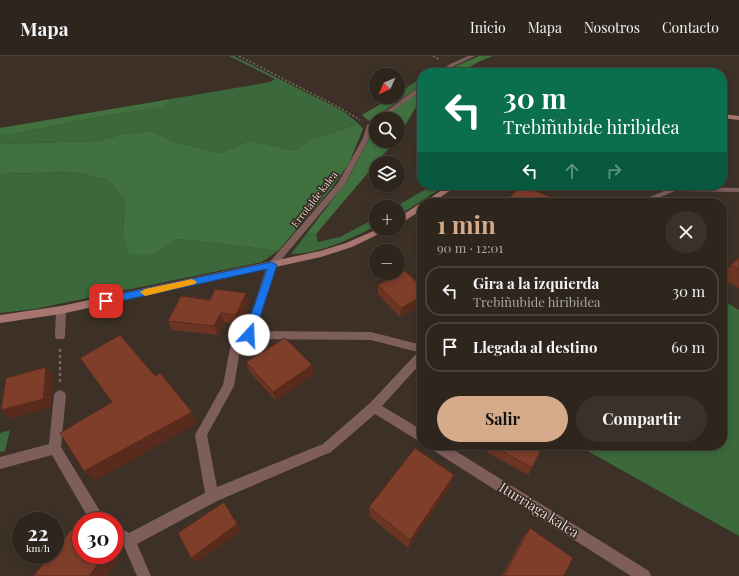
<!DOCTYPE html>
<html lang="es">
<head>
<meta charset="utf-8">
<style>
	:root { --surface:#2e251d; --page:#3a312a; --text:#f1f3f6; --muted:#a7a5a4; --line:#49423b; --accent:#d6ab8b }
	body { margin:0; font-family:"Playfair Display",serif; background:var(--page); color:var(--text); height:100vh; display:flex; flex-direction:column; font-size:15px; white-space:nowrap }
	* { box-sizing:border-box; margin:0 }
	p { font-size:13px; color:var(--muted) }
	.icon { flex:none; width:22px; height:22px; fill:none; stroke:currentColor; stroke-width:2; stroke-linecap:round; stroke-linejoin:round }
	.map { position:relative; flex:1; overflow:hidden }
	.panel { position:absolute; left:417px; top:142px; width:310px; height:252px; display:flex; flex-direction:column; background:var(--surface); border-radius:16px; box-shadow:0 2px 6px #0003,0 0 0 1px var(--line) }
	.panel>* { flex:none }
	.guide { position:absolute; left:417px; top:12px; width:310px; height:122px; border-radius:16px; box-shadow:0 2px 6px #0003,0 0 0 1px var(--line); background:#0b6e4f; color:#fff; overflow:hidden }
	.needle { width:26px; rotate:225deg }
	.controls { position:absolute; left:369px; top:12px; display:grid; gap:8px }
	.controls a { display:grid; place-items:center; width:36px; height:36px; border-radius:50%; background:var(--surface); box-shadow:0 2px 6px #0003,0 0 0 1px var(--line); font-size:20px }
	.speed { position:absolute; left:12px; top:456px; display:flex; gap:8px; font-size:20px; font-weight:700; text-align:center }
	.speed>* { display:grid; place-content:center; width:52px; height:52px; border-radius:50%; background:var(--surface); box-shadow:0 2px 6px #0003,0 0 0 1px var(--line); line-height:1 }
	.speed small { font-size:10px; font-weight:400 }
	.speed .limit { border:6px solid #d22; background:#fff; color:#111 }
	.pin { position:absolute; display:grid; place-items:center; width:34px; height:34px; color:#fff; margin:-17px; border-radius:8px; box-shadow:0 2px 6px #0006 }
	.me { position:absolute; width:44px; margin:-22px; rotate:20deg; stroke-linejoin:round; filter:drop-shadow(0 0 3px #0008) }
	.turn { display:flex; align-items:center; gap:14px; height:84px; padding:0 20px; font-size:18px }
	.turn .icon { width:52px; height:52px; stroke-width:2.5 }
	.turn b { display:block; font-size:28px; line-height:34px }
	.lanes { display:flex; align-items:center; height:38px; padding:0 20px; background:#0003; justify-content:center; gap:20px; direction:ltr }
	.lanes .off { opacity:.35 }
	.round { display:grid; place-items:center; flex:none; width:42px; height:42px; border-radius:21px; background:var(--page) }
	.headline { display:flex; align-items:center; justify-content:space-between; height:68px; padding:0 20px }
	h1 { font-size:24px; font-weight:700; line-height:30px; color:var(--accent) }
	.cta { display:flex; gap:8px; margin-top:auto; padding:8px 20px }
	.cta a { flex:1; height:46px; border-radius:24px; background:var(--accent); color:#111; font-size:16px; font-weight:700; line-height:46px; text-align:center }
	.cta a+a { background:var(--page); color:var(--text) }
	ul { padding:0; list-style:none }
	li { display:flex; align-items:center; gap:12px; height:50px; margin:0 8px 6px; padding:0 12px; border:2px solid var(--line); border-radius:16px }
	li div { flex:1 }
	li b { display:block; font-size:15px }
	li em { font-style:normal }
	header { display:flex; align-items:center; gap:24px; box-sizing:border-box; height:56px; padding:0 20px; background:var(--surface); border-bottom:1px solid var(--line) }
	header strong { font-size:19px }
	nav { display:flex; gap:22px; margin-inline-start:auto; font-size:14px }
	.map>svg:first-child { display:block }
</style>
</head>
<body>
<header>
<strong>Mapa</strong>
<nav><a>Inicio</a><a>Mapa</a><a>Nosotros</a><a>Contacto</a></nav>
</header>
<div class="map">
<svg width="739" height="520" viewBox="0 0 739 520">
	<rect width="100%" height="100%" fill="#3d3127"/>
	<!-- green -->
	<path fill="#3b693b" d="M 229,0 L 234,0 L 343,55 L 358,67 L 329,78 L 310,83 L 295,95 L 250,84 L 221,97 L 176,86 L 150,75 L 124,78 L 97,85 L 0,88 L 0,78 L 14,78 L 88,63 L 161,51 L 171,43 L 270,26 L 275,23 Z
		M 422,22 L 422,28 L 405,41 L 398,37 Z
		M 75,116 L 108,124 L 125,144 L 123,176 L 153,199 L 178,183 L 278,195 L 262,206 L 34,253 L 0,257 L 0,118 Z
		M 433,129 L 446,129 L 398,160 L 398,151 L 395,151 Z
		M 376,162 L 376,170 C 350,183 320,198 291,198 L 307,177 L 316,178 L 318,186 L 340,181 Z
		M 722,244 L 739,254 L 739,480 L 577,389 L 722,389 Z
		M 10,374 L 5,395 L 0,396 L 0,377 Z"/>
	<!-- forest -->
	<path fill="#40713f" d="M 479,0 L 493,0 L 478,6 L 460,17 L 446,17 L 454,11 Z
		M 422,34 L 422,45 L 416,51 L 398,81 L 398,63 L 381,63 Z
		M 398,37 L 405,41 L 369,65 L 362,59 L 392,41 L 398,41 Z
		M 171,43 L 162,51 L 88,63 L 14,78 L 0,78 L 0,72 Z
		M 358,67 L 363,73 L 349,107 L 331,133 L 278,195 L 178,183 L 153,199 L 129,198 L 123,176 L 125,144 L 108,124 L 75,116 L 0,118 L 0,88 L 97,85 L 124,78 L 150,75 L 176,86 L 221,97 L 250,84 L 295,95 L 310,83 L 329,78 Z
		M 376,69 L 376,85 L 395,85 L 316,178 L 307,177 L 347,125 Z"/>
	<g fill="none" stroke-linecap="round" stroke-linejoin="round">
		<!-- path-far1 -->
		<path stroke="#756b62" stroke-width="1.5" stroke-dasharray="2 2" stroke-linecap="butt" d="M 239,0 L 342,53 L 360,64
			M 433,0 L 440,4"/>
		<!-- path -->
		<path stroke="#756b62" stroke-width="2.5" stroke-dasharray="3 3" stroke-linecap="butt" d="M 60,293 L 60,326"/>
		<!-- street -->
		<path fill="#7e5e5b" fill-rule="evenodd" d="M 468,0 L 475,0 L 454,10 L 445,17 L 438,17 L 450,8 Z
			M 422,29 L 422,34 L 382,63 L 376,63 L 376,68 L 372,71 L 369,82 L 345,128 L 276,210 L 255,275 L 371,276 L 422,289 L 422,306 L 382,350 L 422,374 L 422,387 L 375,358 L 331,396 L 217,445 L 137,488 L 151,520 L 137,520 L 124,490 L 115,484 L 115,469 L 129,477 L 205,437 L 195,379 L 223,329 L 230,292 L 245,277 L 267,209 L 338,127 L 363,82 L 367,69 ZM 251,283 L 371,284 L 418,296 L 370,347 L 323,388 L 217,431 L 207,379 L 234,330 L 240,294 Z
			M 674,131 L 739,132 L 739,136 L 675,135 L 646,147 L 635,147 Z
			M 61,250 L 64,251 L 66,254 L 65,280 L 64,283 L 56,283 L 55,280 L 56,254 L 58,251 Z
			M 60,334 L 64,336 L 66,339 L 61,391 L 106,465 L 90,465 L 52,399 L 0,413 L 0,401 L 49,388 L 54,339 L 56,336 Z
			M 429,389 L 446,389 L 649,515 L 651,520 L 631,520 L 431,393 Z"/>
		<!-- secondary -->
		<path fill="#a77570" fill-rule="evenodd" d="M 722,58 L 739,60 L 739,64 L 722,62 Z
			M 449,129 L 458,129 L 432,147 L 423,147 Z
			M 419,148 L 422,148 L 422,154 L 398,169 L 398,162 Z
			M 378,173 L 389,173 L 352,191 L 321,201 L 61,258 L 0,267 L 0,259 L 61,250 L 320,195 L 346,187 Z"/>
	</g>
	<!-- wall -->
	<path fill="#6c3523" d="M 422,190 L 422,204 L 421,203 Z
		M 739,202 L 739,232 L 722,223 L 722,220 L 731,209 Z
		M 378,229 L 422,231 L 422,249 L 400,261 L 378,238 Z
		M 210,244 L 249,246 L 239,268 L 224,266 L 218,279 L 172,274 L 168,265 Z
		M 246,306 L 314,318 L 276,345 L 249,315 Z
		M 474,389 L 543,389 L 532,412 L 528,419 Z
		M 451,429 L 408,492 L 369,460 L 369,451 Z
		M 530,472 L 564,520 L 502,520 L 523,481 Z"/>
	<!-- shaded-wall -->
	<path fill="#582b1d" d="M 551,141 L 549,147 L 545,147 Z
		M 246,237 L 249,246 L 239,268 L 236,259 Z
		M 422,240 L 422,249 L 400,261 L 401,252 Z
		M 221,257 L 224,266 L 218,279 L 214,270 Z
		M 312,309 L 314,318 L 276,345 L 273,336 Z
		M 46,311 L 53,320 L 51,351 L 11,363 L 1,354 Z
		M 192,356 L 198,367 L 95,425 L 84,415 Z
		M 454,419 L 451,429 L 408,492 L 410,484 Z
		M 224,446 L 241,475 L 196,507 L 191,502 Z
		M 105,499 L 115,499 L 120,503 L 107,520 L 89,520 Z"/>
	<!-- building -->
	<path fill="#7e3e29" stroke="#582b1d" d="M 522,130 L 551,141 L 545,147 L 503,147 Z
		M 662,144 L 667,147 L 656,147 Z
		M 739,202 L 739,213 L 731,209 Z
		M 405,215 L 422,231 L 422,240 L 401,252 L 378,229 Z
		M 215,233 L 246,237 L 236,259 L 221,257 L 214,270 L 168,265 L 181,240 L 210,244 Z
		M 120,279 L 155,320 L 160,317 L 192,356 L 84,415 L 60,377 L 112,346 L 80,302 Z
		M 285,282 L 312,309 L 273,336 L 246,306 Z
		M 46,311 L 43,343 L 1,354 L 6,322 Z
		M 492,389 L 543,389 L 532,412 Z
		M 415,392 L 454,419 L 410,484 L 369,451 Z
		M 224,446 L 237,468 L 191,502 L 178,477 Z
		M 530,472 L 573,502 L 564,520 L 504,520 Z
		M 72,473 L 81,479 L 81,499 L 105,499 L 89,520 L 33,520 L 51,499 L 55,499 L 55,494 Z"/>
	<!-- route -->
	<path fill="#1a73e8" stroke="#114b97" d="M 272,206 L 277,209 L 254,279 L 249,282 L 244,279 L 267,213 L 106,248 L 102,245 L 106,241 Z"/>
	<!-- slow -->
	<path fill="#f59e0b" d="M 192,223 L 197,226 L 195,228 L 145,240 L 140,236 L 145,233 Z"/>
	<g text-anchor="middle" stroke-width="3" stroke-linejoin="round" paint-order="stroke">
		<!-- far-street labels -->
		<g font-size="10" fill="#ddd5cf" stroke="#33271d">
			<text transform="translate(314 143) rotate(-52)" y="4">Errotalde kalea</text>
		</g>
		<!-- near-street labels -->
		<g font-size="14" fill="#ddd5cf" stroke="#33271d">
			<text transform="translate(539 454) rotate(32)" y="5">Iturriaga kalea</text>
		</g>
	</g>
</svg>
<div class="controls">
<a><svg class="needle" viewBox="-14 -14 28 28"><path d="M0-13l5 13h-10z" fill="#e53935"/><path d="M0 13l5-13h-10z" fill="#a7a5a4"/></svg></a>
<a><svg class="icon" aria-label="search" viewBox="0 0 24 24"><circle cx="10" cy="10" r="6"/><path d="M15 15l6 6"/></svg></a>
<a><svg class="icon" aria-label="layers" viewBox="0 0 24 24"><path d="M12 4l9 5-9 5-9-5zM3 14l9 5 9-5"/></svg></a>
<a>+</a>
<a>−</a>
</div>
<div class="speed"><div>22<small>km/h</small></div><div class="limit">30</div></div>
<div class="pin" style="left:106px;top:245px;background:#d93025"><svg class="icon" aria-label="arrive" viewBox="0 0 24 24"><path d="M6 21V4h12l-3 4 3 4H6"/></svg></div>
<svg class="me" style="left:249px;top:279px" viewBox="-20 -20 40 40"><circle r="19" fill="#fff"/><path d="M0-13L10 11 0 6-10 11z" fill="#1a73e8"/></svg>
<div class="guide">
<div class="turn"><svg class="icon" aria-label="left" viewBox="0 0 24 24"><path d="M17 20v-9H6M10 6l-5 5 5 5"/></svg><div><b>30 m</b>Trebiñubide hiribidea</div></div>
<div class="lanes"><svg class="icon" aria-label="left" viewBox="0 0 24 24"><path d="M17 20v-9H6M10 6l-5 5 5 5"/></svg><svg class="icon off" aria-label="ahead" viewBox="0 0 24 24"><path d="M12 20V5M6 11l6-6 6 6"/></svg><svg class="icon off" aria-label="right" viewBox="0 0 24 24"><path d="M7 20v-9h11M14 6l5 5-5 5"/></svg></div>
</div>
<section class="panel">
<div class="headline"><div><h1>1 min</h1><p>90 m · 12:01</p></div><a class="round"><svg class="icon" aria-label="close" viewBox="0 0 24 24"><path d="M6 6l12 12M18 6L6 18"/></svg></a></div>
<ul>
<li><svg class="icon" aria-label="left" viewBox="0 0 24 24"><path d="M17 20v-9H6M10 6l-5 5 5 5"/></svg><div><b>Gira a la izquierda</b><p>Trebiñubide hiribidea</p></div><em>30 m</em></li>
<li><svg class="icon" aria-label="arrive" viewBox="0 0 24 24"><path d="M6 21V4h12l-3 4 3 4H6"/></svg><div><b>Llegada al destino</b></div><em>60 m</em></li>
</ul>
<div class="cta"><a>Salir</a><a>Compartir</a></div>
</section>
</div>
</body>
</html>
